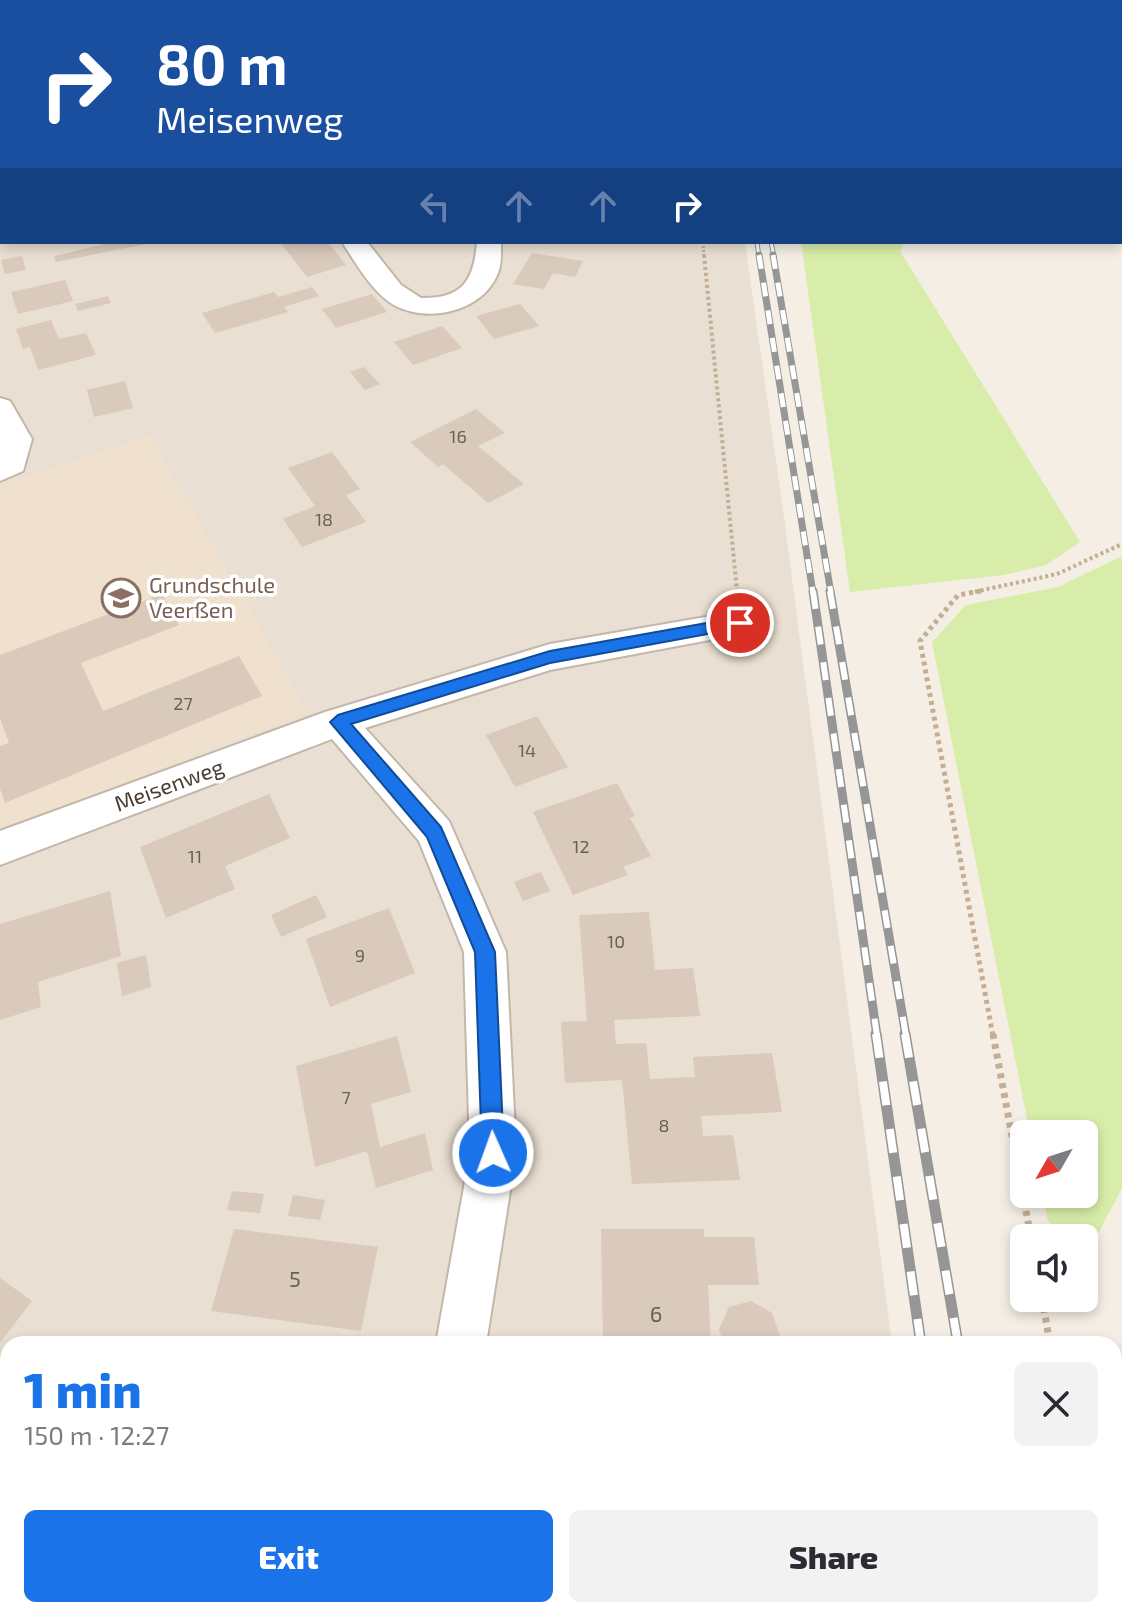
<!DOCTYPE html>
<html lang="en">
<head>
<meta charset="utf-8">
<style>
	:root { --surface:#fff; --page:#f2f2f3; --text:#2b2b33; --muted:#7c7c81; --accent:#1a73e8 }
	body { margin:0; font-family:"Exo 2",sans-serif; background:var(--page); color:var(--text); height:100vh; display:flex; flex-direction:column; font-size:30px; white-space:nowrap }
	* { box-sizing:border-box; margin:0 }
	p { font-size:26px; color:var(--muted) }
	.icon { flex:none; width:44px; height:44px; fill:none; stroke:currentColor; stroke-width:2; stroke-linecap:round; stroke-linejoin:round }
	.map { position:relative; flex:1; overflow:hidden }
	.details { position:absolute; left:0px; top:1336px; width:1122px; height:282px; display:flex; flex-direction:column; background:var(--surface); border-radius:24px 24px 0 0; box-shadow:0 4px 12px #0003 }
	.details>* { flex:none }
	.guide { position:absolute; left:0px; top:0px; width:1122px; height:244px; box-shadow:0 4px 12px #0003; background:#1a4fa0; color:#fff; overflow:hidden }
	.needle { width:52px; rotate:231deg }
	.controls { position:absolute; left:1010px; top:1120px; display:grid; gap:16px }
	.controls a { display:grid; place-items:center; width:88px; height:88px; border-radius:12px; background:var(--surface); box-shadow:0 4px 12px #0003; font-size:40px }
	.pin { position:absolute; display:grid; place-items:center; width:68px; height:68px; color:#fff; margin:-34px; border:4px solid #fff; border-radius:50%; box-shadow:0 2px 8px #0007 }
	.me { position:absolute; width:88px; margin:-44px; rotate:358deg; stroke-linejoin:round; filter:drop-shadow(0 0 6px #0008) }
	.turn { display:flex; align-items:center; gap:28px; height:168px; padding:0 24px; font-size:36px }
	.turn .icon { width:104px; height:104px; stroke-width:2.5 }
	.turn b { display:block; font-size:56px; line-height:68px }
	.lanes { display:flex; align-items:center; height:76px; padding:0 24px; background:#0003; justify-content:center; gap:40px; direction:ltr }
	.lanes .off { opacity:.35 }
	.round { display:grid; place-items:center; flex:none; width:84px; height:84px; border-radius:12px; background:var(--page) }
	.head { display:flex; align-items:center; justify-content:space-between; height:136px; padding:0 24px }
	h1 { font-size:48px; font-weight:800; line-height:60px; color:var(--accent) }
	.cta { display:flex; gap:16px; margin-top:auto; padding:16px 24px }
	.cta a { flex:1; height:92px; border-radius:12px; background:var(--accent); color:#fff; font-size:32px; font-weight:800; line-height:92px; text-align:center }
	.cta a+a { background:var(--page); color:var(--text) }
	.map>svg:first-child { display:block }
</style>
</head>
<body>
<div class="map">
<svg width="1122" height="1617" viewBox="0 0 1122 1617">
	<rect width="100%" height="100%" fill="#f4eee5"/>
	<!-- residential -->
	<path fill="#e9dfd2" d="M 0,0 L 710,0 L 2,2 L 2,242 L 745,242 L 785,525 L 892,1344 L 8,1344 L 8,1610 L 927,1610 L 928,1617 L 0,1617 Z"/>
	<!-- education -->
	<path fill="#efe1cd" d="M 150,436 L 308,712 L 0,831 L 0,484 Z"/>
	<!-- green -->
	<path fill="#d8eda9" d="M 801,242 L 905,242 L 900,251 L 1080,542 L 1046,565 L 1004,575 L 850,592 Z
		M 1122,556 L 1122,1188 L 1087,1255 L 1084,1252 L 1084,1238 L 1068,1238 L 1048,1221 L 1042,1194 L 1084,1194 L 1084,1134 L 1030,1134 L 932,642 L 966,605 L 1058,587 Z"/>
	<!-- building -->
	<path fill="#dacabc" d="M 113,242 L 151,243 L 56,262 L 54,256 Z
		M 280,242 L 328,242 L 346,265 L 307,277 Z
		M 532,253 L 583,261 L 575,277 L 553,273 L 544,289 L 513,284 Z
		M 22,256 L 26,270 L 5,274 L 1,260 Z
		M 65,280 L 73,301 L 18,314 L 11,292 Z
		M 312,287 L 319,296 L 284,307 L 288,312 L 215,333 L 202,313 L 274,292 L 278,297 Z
		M 372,294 L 387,312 L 336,328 L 322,309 Z
		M 108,296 L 111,303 L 78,311 L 75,304 Z
		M 520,304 L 539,326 L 494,339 L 476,316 Z
		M 51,320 L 59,339 L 86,333 L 96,355 L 38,370 L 30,347 L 23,349 L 16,329 Z
		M 442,326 L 462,348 L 413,365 L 394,342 Z
		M 364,367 L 380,384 L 365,390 L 350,372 Z
		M 125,381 L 133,408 L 94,417 L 87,390 Z
		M 476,409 L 505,433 L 478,446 L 524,484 L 488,503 L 443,464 L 438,467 L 410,442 Z
		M 332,452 L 360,489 L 346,495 L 366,522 L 302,547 L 283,519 L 315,506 L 288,468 Z
		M 162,594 L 179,625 L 81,663 L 103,711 L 239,656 L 262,696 L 5,803 L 0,789 L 0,746 L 9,743 L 0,718 L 0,655 Z
		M 537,716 L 568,767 L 515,787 L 486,735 Z
		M 617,783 L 635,816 L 630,818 L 651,856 L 623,867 L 628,875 L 573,895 L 533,812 Z
		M 269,794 L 290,838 L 225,866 L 235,889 L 166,918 L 140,847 Z
		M 541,872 L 550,891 L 523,901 L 514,882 Z
		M 110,891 L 121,956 L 38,982 L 41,1007 L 0,1020 L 0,924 Z
		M 316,895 L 327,917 L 281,937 L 271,915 Z
		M 389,908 L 415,973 L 330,1007 L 306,939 Z
		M 649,912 L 655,970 L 693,968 L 700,1016 L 614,1020 L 616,1044 L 646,1043 L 650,1079 L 695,1077 L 693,1057 L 772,1053 L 782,1112 L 701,1116 L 703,1136 L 733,1135 L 740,1180 L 632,1184 L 622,1080 L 565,1083 L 561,1022 L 587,1021 L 579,915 Z
		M 146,955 L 151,987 L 122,996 L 117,963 Z
		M 397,1036 L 411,1092 L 371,1104 L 380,1147 L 425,1133 L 433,1170 L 376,1188 L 367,1151 L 315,1167 L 296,1066 Z
		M 232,1191 L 264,1194 L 260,1213 L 227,1210 Z
		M 293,1195 L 325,1200 L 320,1220 L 288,1216 Z
		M 234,1229 L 378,1247 L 361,1331 L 211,1311 Z
		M 601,1229 L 704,1229 L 704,1237 L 754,1237 L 759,1285 L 708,1285 L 711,1344 L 603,1344 Z
		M 0,1278 L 32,1301 L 0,1343 Z
		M 751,1301 L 772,1313 L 781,1338 L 778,1344 L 724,1344 L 719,1330 L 729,1307 Z
		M 8,1571 L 8,1610 L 85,1610 L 90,1613 L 88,1617 L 0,1617 L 0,1583 Z
		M 487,1610 L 583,1610 L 582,1617 L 486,1617 Z"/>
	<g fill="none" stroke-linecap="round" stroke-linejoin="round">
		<!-- lane casing -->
		<g stroke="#c4b7aa" stroke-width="4">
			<path id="lane" d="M 6,0 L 16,0 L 17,2 L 7,2 Z"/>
		</g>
		<!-- street casing -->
		<g stroke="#c4b7aa" stroke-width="4">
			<path id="street" d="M 175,0 L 202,0 L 173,2 Z
				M 0,38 L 2,38 L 0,51 Z
				M 342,242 L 367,242 L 401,285 L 421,298 C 463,299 474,280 477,242 L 501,242 C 501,252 502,263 498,273 C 484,310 432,323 398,307 C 374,296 356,263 342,242 Z
				M 0,398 L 10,401 L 32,439 L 23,471 L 0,481 Z
				M 740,611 L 752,614 L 757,623 L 752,632 L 550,670 L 365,728 L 449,821 L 506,952 L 516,1153 L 486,1344 L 436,1344 L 470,1153 L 464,952 L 419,841 L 332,739 L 0,865 L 0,831 L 325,712 L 550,644 Z
				M 297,1610 L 355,1610 L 352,1617 L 295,1617 Z"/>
		</g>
		<!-- path-far3 -->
		<path stroke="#c4ae96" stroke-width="3" stroke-dasharray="2 2" stroke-linecap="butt" d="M 703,242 L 704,257"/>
		<!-- path-far2 -->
		<path stroke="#c4ae96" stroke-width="4" stroke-dasharray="3 3" stroke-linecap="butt" d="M 704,255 L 737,591
			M 969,593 L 1057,574 L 1122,544"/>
		<!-- path-far1 -->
		<path stroke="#c4ae96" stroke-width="5" stroke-dasharray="4 4" stroke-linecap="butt" d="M 981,591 L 958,595 L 920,641 L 993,1036"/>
		<!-- path -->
		<path stroke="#c4ae96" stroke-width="7" stroke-dasharray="5 5" stroke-linecap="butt" d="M 993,1034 L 1031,1238
			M 1042,1298 L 1050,1344
			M 1102,1610 L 1103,1617"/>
		<!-- lane -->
		<use href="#lane" fill="#fff" fill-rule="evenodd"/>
		<!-- street -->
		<use href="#street" fill="#fff" fill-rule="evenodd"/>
		<!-- rail-far3 casing -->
		<g stroke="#969696" stroke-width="5">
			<path id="rail-far3" d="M 757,242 L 759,257
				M 771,242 L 774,257"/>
		</g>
		<!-- rail-far2 casing -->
		<g stroke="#969696" stroke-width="7">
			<path id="rail-far2" d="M 759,255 L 813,593
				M 773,255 L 831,593"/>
		</g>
		<!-- rail-far1 casing -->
		<g stroke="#969696" stroke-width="9">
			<path id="rail-far1" d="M 813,591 L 877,1036
				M 830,591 L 906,1036"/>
		</g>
		<!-- rail casing -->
		<g stroke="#969696" stroke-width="11">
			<path id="rail" d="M 876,1034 L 921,1344
				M 905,1034 L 958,1344
				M 961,1610 L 962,1617
				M 1000,1610 L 1001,1617"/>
		</g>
		<!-- rail-far3 -->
		<use href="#rail-far3" stroke="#fff" stroke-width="3" stroke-dasharray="10" stroke-linecap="butt"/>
		<!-- rail-far2 -->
		<use href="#rail-far2" stroke="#fff" stroke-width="5" stroke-dasharray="14" stroke-linecap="butt"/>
		<!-- rail-far1 -->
		<use href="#rail-far1" stroke="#fff" stroke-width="6" stroke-dasharray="18" stroke-linecap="butt"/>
		<!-- rail -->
		<use href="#rail" stroke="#fff" stroke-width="8" stroke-dasharray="24" stroke-linecap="butt"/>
	</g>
	<!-- route -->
	<path fill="#1a73e8" stroke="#114b97" stroke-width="2" d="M 740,617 L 746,619 L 746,627 L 550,663 L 351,724 L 441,827 L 495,952 L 504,1153 L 501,1161 L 493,1164 L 485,1161 L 482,1153 L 475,952 L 427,837 L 330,722 L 338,715 L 550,651 Z"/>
	<!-- icons -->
	<defs>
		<g id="school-ring" transform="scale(2)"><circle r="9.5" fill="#fff" stroke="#8d6e63" stroke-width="1.5"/><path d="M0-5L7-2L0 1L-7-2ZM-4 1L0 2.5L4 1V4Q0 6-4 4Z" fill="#8d6e63"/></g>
	</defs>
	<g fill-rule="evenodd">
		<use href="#school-ring" x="121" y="598"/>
	</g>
	<g text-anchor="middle" stroke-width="7" stroke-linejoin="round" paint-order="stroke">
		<!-- number labels -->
		<g font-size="18" fill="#6c6056">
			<text x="458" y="443">16</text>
			<text x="324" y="526">18</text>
			<text x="183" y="710">27</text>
			<text x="527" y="757">14</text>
			<text x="581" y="853">12</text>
			<text x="195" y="863">11</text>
			<text x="616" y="948">10</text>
			<text x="360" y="962">9</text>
			<text x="346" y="1104">7</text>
			<text x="664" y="1132">8</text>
		</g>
		<!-- education labels -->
		<g font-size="22" fill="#785e54" stroke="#fff" text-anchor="start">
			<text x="149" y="593">Grundschule<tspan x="149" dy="25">Veerßen</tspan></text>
		</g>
		<!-- street labels -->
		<g font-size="22" fill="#483d34" stroke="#fff">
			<text transform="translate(169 785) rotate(-20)" y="8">Meisenweg</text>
		</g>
		<!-- near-number labels -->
		<g font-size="22" fill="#6c6056">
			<text x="295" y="1287">5</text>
			<text x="656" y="1322">6</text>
		</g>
	</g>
</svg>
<div class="controls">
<a><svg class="needle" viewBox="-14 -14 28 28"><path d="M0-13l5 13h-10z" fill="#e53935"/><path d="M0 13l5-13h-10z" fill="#7c7c81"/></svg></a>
<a><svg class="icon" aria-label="sound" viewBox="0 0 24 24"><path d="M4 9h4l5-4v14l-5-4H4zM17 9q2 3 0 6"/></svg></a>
</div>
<div class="pin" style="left:740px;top:623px;background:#d93025"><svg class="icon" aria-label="arrive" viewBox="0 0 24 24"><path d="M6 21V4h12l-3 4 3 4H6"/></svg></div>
<svg class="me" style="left:493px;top:1153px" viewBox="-20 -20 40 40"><circle r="17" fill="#1a73e8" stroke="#fff" stroke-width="3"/><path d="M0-11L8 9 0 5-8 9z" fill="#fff"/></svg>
<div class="guide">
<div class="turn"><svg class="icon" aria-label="right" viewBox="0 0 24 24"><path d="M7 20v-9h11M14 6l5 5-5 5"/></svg><div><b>80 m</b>Meisenweg</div></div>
<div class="lanes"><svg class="icon off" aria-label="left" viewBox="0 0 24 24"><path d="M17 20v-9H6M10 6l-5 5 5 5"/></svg><svg class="icon off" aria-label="ahead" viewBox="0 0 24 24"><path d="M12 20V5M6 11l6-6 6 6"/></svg><svg class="icon off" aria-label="ahead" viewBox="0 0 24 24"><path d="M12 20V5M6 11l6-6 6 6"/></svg><svg class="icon" aria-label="right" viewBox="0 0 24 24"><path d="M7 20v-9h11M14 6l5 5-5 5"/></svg></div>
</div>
<section class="details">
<div class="head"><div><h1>1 min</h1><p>150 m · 12:27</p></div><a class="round"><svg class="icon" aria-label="close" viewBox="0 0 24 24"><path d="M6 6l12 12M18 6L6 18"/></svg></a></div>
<div class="cta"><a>Exit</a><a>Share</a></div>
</section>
</div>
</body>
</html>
